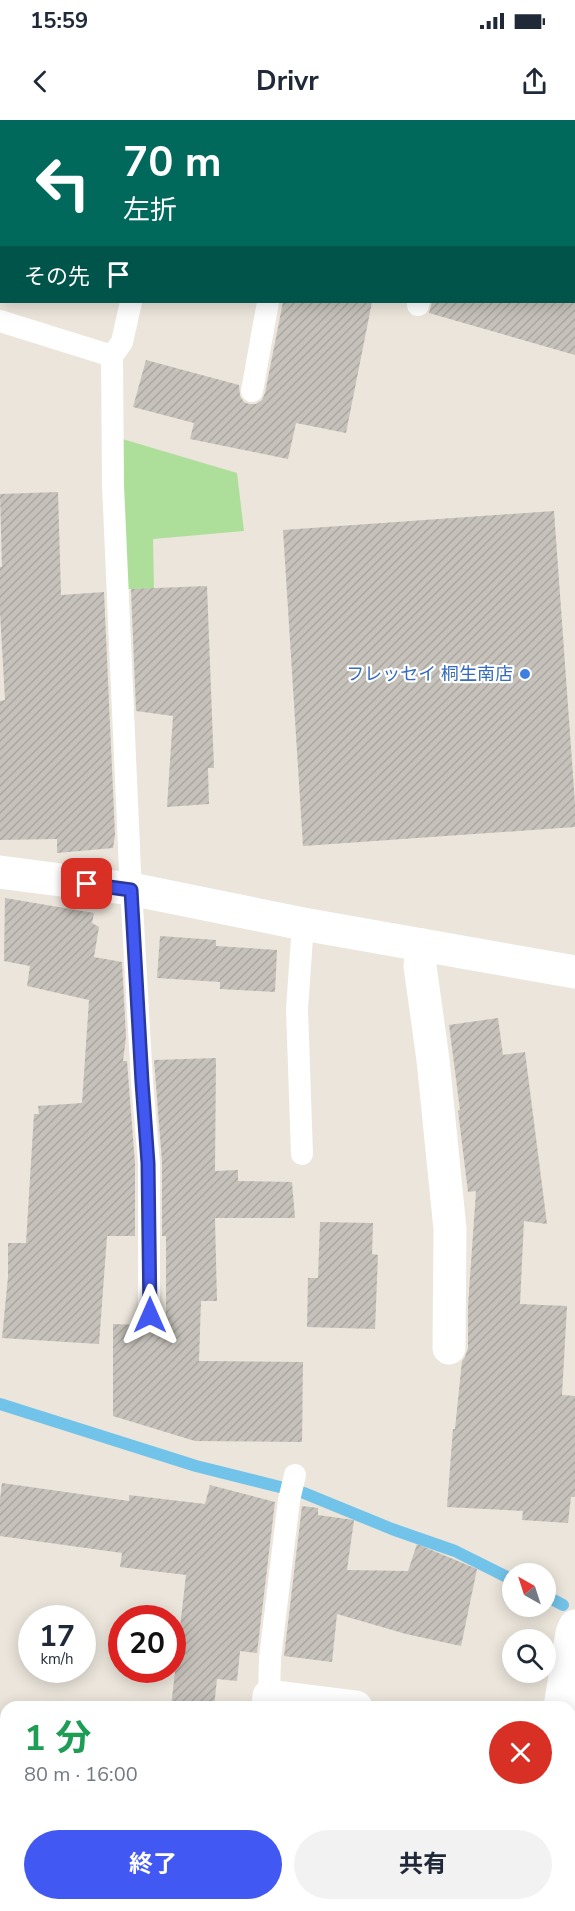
<!DOCTYPE html>
<html lang="ja">
<head>
<meta charset="utf-8">
<style>
	:root { --surface:#fff; --page:#f2f2f3; --text:#1f2937; --muted:#747a83; --accent:#4258f2 }
	body { margin:0; font-family:"Nunito Sans","Noto Sans JP",sans-serif; background:var(--page); color:var(--text); height:100vh; display:flex; flex-direction:column; font-size:22px; white-space:nowrap }
	* { box-sizing:border-box; margin:0 }
	p { font-size:20px; color:var(--muted) }
	.icon { flex:none; width:33px; height:33px; fill:none; stroke:currentColor; stroke-width:2; stroke-linecap:round; stroke-linejoin:round }
	.map { position:relative; flex:1; overflow:hidden }
	.drawer { position:absolute; left:0px; top:1581px; width:576px; height:210px; display:flex; flex-direction:column; background:var(--surface); border-radius:18px 18px 0 0; box-shadow:0 3px 15px #0003 }
	.drawer>* { flex:none }
	.guide { position:absolute; left:0px; top:0px; width:576px; height:183px; box-shadow:0 3px 15px #0003; background:#00695c; color:#fff; overflow:hidden }
	.needle { width:39px; rotate:321deg }
	.fabs { position:absolute; left:502px; top:1443px; display:grid; gap:12px }
	.fabs a { display:grid; place-items:center; width:54px; height:54px; border-radius:50%; background:var(--surface); box-shadow:0 3px 15px #0003; font-size:30px }
	.speed { position:absolute; left:18px; top:1485px; display:flex; gap:12px; font-size:30px; font-weight:700; text-align:center }
	.speed>* { display:grid; place-content:center; width:78px; height:78px; border-radius:50%; background:var(--surface); box-shadow:0 3px 15px #0003; line-height:1 }
	.speed small { font-size:15px; font-weight:400 }
	.speed .limit { border:9px solid #d22; background:#fff; color:#111 }
	.pin { position:absolute; display:grid; place-items:center; width:51px; height:51px; color:#fff; margin:-26px; border-radius:12px; box-shadow:0 3px 9px #0006 }
	.me { position:absolute; width:66px; margin:-33px; rotate:0deg; stroke-linejoin:round; filter:drop-shadow(0 0 4px #0008) }
	.turn { display:flex; align-items:center; gap:21px; height:126px; padding:0 24px; font-size:27px }
	.turn .icon { width:78px; height:78px; stroke-width:2.5 }
	.turn b { display:block; font-size:42px; line-height:51px }
	.then { display:flex; align-items:center; height:57px; padding:0 24px; background:#0003; gap:12px; font-size:22px }
	.round { display:grid; place-items:center; flex:none; width:63px; height:63px; border-radius:32px; background:var(--page) }
	.headline { display:flex; align-items:center; justify-content:space-between; height:102px; padding:0 24px }
	h1 { font-size:36px; font-weight:700; line-height:45px; color:#1e9e55 }
	.cta { display:flex; gap:12px; margin-top:auto; padding:12px 24px }
	.cta a { flex:1; height:69px; border-radius:36px; background:var(--accent); color:#fff; font-size:24px; font-weight:700; line-height:69px; text-align:center }
	.cta a+a { background:var(--page); color:var(--text) }
	.status { display:flex; justify-content:space-between; align-items:center; height:42px; padding:0 30px; background:var(--surface); direction:ltr }
	.status svg { height:16px; fill:currentColor }
	header { display:flex; justify-content:space-between; align-items:center; height:78px; padding:0 24px; background:var(--surface); font-size:27px; font-weight:700 }
	.map>svg:first-child { display:block }
</style>
</head>
<body>
<div class="status"><b>15:59</b><svg viewBox="0 0 49 12"><path d="M0 12V9h3v3zM5 12V6h3v6zM10 12V3h3v9zM15 12V0h3v12zM26 1h20v11H26zM47 4h2v5h-2z"/></svg></div>
<header><svg class="icon" aria-label="back" viewBox="0 0 24 24"><path d="M15 5l-7 7 7 7"/></svg>Drivr<svg class="icon" aria-label="share" viewBox="0 0 24 24"><path d="M12 15V3M7 8l5-5 5 5M5 13v7h14v-7"/></svg></header>
<div class="map">
<svg width="575" height="1791" viewBox="0 0 575 1791">
	<defs>
		<pattern id="building-hatch" width="6" height="6" patternUnits="userSpaceOnUse" patternTransform="scale(1.5)"><rect width="6" height="6" fill="#c6c2bb"/><path d="M-1 1l2-2M0 6l6-6M5 7l2-2" fill="none" stroke="#aaa7a1"/></pattern>
	</defs>
	<rect width="100%" height="100%" fill="#ebe5db"/>
	<!-- grass -->
	<path fill="#aedf9a" d="M 119,318 L 237,353 L 244,411 L 153,419 L 154,469 L 126,469 Z"/>
	<g fill="none" stroke-linecap="round" stroke-linejoin="round">
		<!-- stream -->
		<path stroke="#72c3e9" stroke-width="12" d="M 0,1284 L 196,1346 L 304,1373 L 392,1409 L 455,1431 L 513,1460
			M 546,1476 L 563,1485"/>
	</g>
	<!-- building -->
	<path fill="url(#building-hatch)" d="M 283,182 L 372,182 L 346,313 L 296,303 L 288,339 L 190,319 L 194,303 L 133,287 L 146,240 L 239,265 L 240,276 L 244,282 L 249,284 L 256,284 L 262,280 L 265,273 Z
		M 432,182 L 575,182 L 575,235 L 429,193 Z
		M 58,372 L 61,475 L 104,472 L 115,715 L 113,728 L 57,733 L 57,719 L 0,720 L 0,581 L 5,580 L 0,492 L 0,447 L 2,447 L 0,374 Z
		M 554,391 L 575,683 L 575,707 L 303,726 L 283,410 Z
		M 207,466 L 214,648 L 208,648 L 209,684 L 167,687 L 173,596 L 136,591 L 131,469 Z
		M 5,778 L 94,793 L 92,803 L 99,807 L 94,837 L 122,842 L 126,917 L 123,941 L 127,941 L 135,1044 L 135,1116 L 107,1116 L 99,1224 L 2,1218 L 8,1157 L 8,1123 L 26,1123 L 34,994 L 39,994 L 38,986 L 82,983 L 89,880 L 27,866 L 30,846 L 4,841 Z
		M 160,816 L 216,820 L 216,826 L 277,830 L 275,872 L 220,869 L 220,862 L 157,858 Z
		M 498,898 L 503,935 L 525,932 L 547,1104 L 524,1101 L 520,1184 L 567,1186 L 562,1275 L 575,1276 L 575,1377 L 571,1377 L 568,1403 L 522,1400 L 523,1391 L 447,1387 L 453,1309 L 455,1309 L 462,1241 L 465,1237 L 468,1228 L 468,1186 L 476,1071 L 468,1072 L 458,991 L 460,990 L 449,905 Z
		M 216,938 L 215,1051 L 238,1050 L 238,1061 L 292,1062 L 295,1098 L 215,1098 L 217,1181 L 201,1181 L 199,1241 L 303,1242 L 302,1322 L 195,1321 L 113,1296 L 113,1204 L 141,1205 L 148,1208 L 157,1206 L 166,1206 L 166,1116 L 162,1116 L 162,1042 L 154,940 Z
		M 320,1102 L 373,1103 L 372,1134 L 378,1135 L 375,1209 L 307,1207 L 308,1158 L 318,1158 Z
		M 2,1363 L 129,1381 L 129,1375 L 205,1384 L 210,1365 L 275,1382 L 257,1533 L 240,1531 L 237,1561 L 217,1559 L 214,1587 L 171,1587 L 186,1455 L 120,1447 L 122,1433 L 0,1416 L 0,1380 Z
		M 302,1386 L 318,1388 L 318,1395 L 354,1400 L 347,1450 L 408,1451 L 417,1424 L 477,1449 L 461,1526 L 406,1514 L 337,1494 L 332,1542 L 284,1536 Z"/>
	<g fill="none" stroke-linecap="round" stroke-linejoin="round">
		<!-- lane -->
		<path stroke="#fff" stroke-width="22" d="M 7,2 L 8,0
			M 312,2 L 313,0
			M 473,2 L 473,0
			M 0,31 L 2,25
			M 418,185 L 419,182
			M 0,201 L 112,236 L 113,365 L 130,750 L 142,962 L 149,1043 L 149,1195
			M 112,236 L 122,222 L 131,182
			M 252,271 L 268,182
			M 302,1034 L 297,889 L 303,804
			M 269,1576 L 270,1538 L 289,1380 L 295,1355"/>
		<!-- street -->
		<path stroke="#fff" stroke-width="33" d="M 422,825 L 420,846 L 433,940 L 450,1109 L 449,1228
			M 268,1587 L 269,1576 L 356,1587
			M 560,1587 L 572,1513 L 575,1506
			M 547,1785 L 547,1791
			M 252,1791 L 252,1785"/>
		<!-- secondary -->
		<path stroke="#fff" stroke-width="33" d="M 0,752 L 131,769 L 303,804 L 575,852"/>
	</g>
	<g fill="none" stroke-linecap="round" stroke-linejoin="round">
		<!-- route casing -->
		<g stroke="#2b399d" stroke-width="15">
			<path id="route" d="M 87,764 L 131,770 L 142,962 L 148,1043 L 150,1195"/>
		</g>
		<!-- route -->
		<use href="#route" stroke="#4258f2" stroke-width="10"/>
	</g>
	<!-- markers -->
	<circle fill="#3f7fe0" stroke="#fff" stroke-width="2" cx="525" cy="554" r="6"/>
	<g text-anchor="middle" stroke-width="4.5" stroke-linejoin="round" paint-order="stroke">
		<!-- shop labels -->
		<g font-size="18" fill="#366cbe" stroke="#fff" text-anchor="end">
			<text x="513" y="560">フレッセイ 桐生南店</text>
		</g>
	</g>
</svg>
<div class="fabs">
<a><svg class="needle" viewBox="-14 -14 28 28"><path d="M0-13l5 13h-10z" fill="#e53935"/><path d="M0 13l5-13h-10z" fill="#747a83"/></svg></a>
<a><svg class="icon" aria-label="search" viewBox="0 0 24 24"><circle cx="10" cy="10" r="6"/><path d="M15 15l6 6"/></svg></a>
</div>
<div class="speed"><div>17<small>km/h</small></div><div class="limit">20</div></div>
<div class="pin" style="left:87px;top:764px;background:#d93025"><svg class="icon" aria-label="arrive" viewBox="0 0 24 24"><path d="M6 21V4h12l-3 4 3 4H6"/></svg></div>
<svg class="me" style="left:150px;top:1195px" viewBox="-20 -20 40 40"><path d="M0-17L14 15 0 8-14 15z" fill="#4258f2" stroke="#fff" stroke-width="4"/></svg>
<div class="guide">
<div class="turn"><svg class="icon" aria-label="left" viewBox="0 0 24 24"><path d="M17 20v-9H6M10 6l-5 5 5 5"/></svg><div><b>70 m</b>左折</div></div>
<div class="then">その先<svg class="icon" aria-label="arrive" viewBox="0 0 24 24"><path d="M6 21V4h12l-3 4 3 4H6"/></svg></div>
</div>
<section class="drawer">
<div class="headline"><div><h1>1 分</h1><p>80 m · 16:00</p></div><a class="round" style="background:#d93025;color:#fff"><svg class="icon" aria-label="close" viewBox="0 0 24 24"><path d="M6 6l12 12M18 6L6 18"/></svg></a></div>
<div class="cta"><a>終了</a><a>共有</a></div>
</section>
</div>
</body>
</html>
